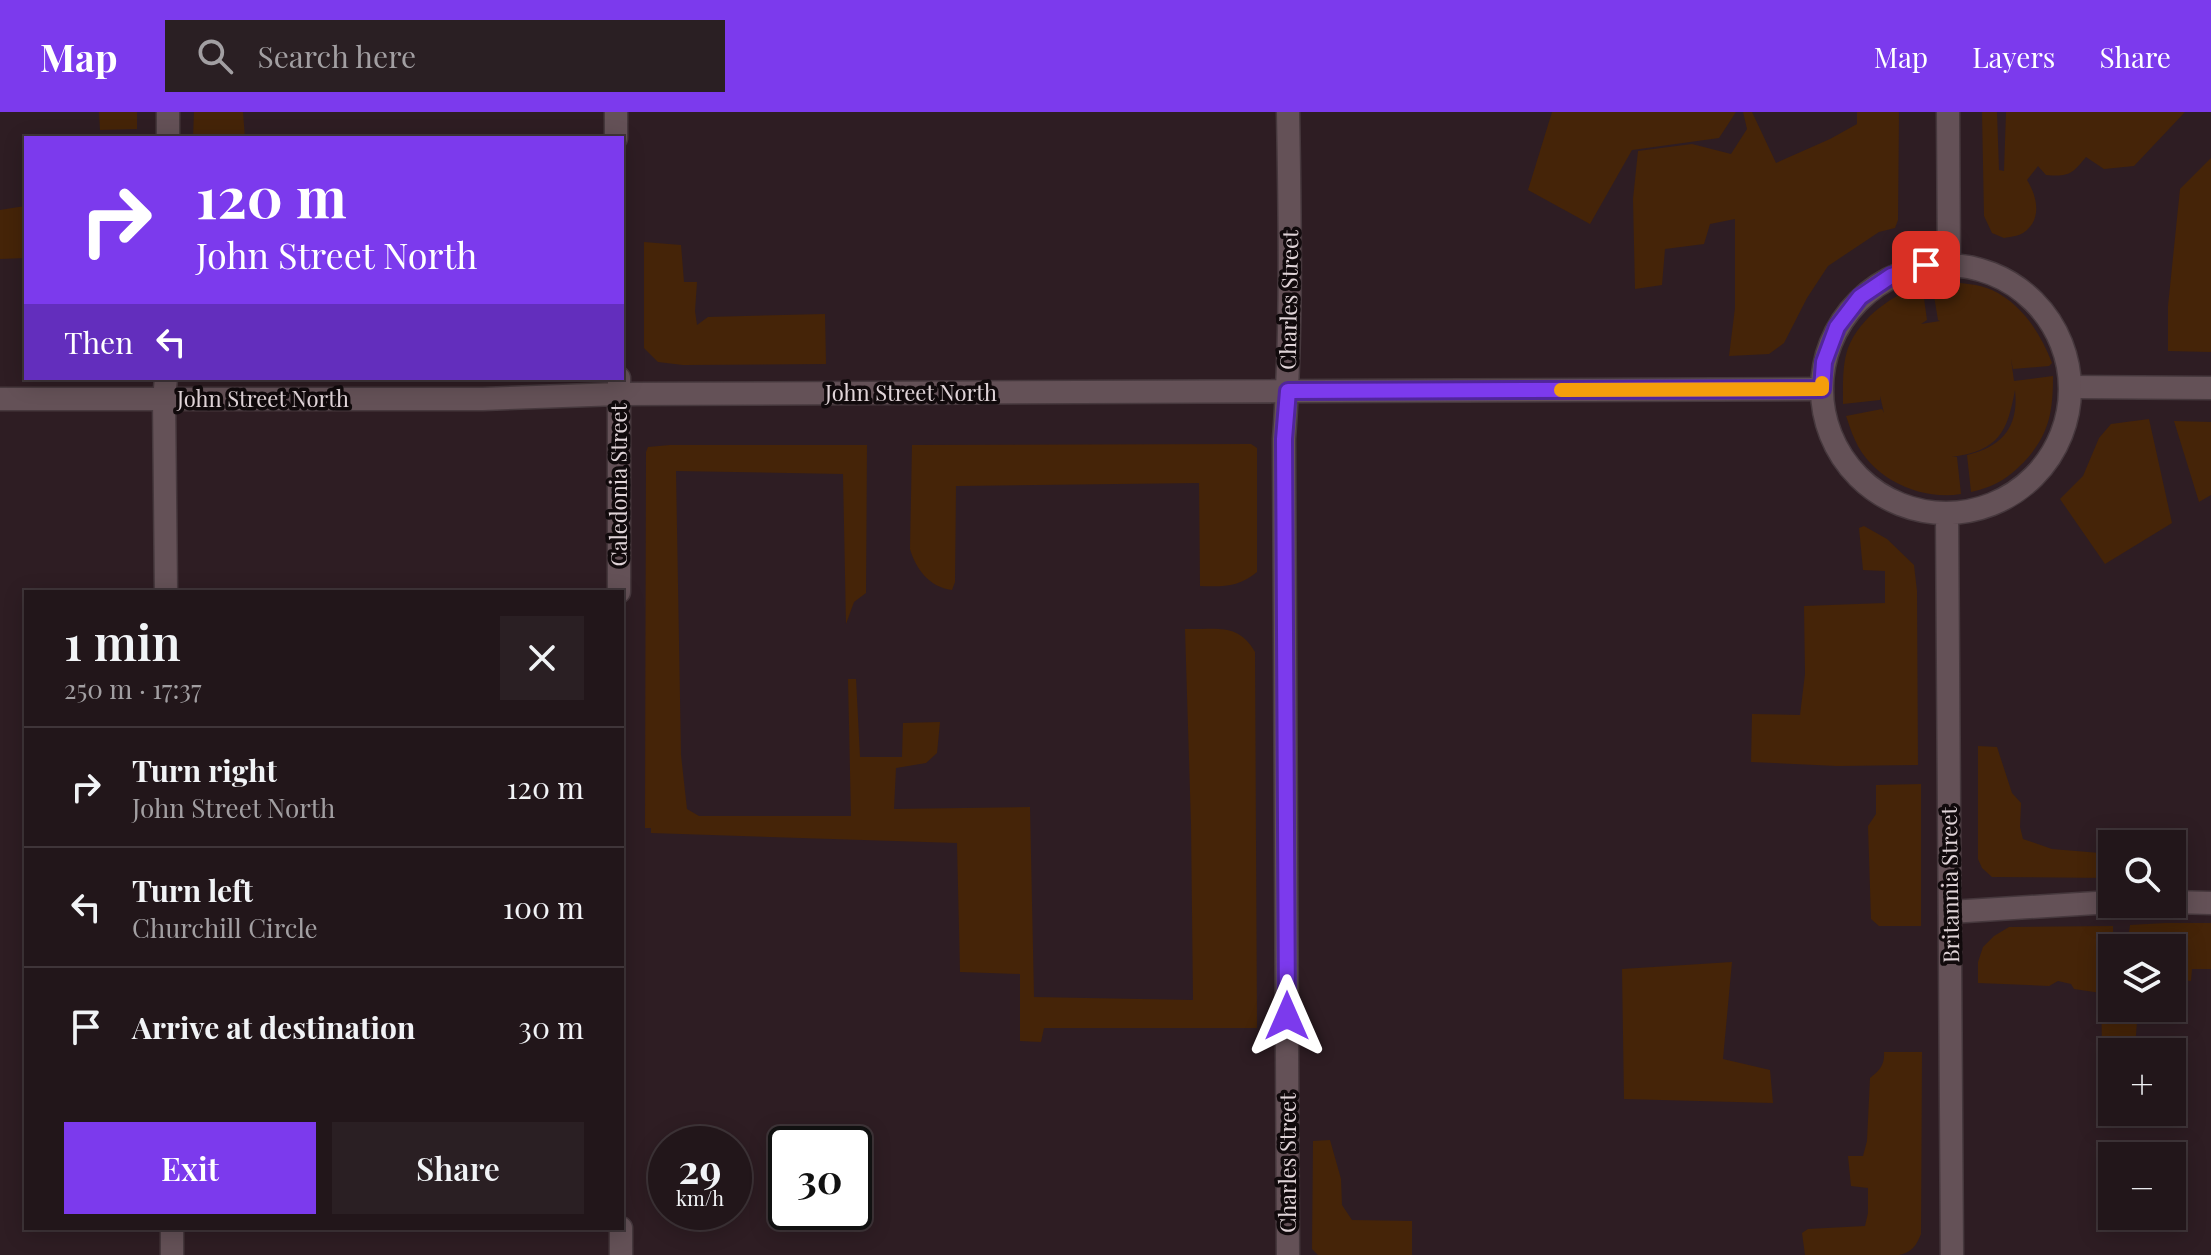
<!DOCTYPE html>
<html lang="en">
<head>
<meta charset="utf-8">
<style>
	:root { --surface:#22161a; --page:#2a1f23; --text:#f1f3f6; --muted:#a29fa2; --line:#3f3539; --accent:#7c3aed }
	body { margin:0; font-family:"Playfair Display",serif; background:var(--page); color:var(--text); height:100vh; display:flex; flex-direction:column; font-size:30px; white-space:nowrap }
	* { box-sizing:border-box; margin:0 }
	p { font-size:26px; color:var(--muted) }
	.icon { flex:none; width:44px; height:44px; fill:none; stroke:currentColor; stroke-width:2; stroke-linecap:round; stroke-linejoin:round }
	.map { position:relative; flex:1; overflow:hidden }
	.sheet { position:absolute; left:24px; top:478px; width:600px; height:640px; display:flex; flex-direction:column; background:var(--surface); border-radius:0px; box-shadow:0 4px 20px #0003,0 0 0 2px var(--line) }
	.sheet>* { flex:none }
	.hud { position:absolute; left:24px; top:24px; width:600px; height:244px; border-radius:0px; box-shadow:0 4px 20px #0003,0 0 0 2px var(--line); background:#7c3aed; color:#fff; overflow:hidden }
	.controls { position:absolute; left:2098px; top:718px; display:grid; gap:16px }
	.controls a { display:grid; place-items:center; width:88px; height:88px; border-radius:0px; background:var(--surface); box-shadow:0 4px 20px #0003,0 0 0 2px var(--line); font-size:40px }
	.speed { position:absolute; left:648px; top:1014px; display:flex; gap:16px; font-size:40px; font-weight:700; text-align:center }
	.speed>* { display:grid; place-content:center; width:104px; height:104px; border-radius:50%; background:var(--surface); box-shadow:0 4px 20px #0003,0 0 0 2px var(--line); line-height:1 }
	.speed small { font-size:20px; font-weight:400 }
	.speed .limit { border:4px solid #111; border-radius:12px; background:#fff; color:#111 }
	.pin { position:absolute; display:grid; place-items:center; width:68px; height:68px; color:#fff; margin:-34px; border-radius:16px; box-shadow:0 4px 12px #0006 }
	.me { position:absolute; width:88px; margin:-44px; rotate:0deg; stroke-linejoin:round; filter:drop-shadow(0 0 6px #0008) }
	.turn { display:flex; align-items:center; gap:28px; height:168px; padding:0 40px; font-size:36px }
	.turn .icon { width:104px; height:104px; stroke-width:2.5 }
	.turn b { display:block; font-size:56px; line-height:68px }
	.then { display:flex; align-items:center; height:76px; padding:0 40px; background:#0003; gap:16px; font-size:30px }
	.round { display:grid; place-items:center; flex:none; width:84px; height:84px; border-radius:0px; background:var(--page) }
	.headline { display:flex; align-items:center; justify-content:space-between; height:136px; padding:0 40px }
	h1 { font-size:48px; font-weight:600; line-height:60px }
	.cta { display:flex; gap:16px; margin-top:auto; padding:16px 40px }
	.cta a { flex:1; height:92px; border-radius:0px; background:var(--accent); color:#fff; font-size:32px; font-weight:600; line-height:92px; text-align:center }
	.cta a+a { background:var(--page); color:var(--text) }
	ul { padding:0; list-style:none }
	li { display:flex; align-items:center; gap:24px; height:120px; padding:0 40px; border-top:2px solid var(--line) }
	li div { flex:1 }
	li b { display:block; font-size:30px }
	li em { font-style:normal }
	header { display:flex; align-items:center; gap:48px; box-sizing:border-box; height:112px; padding:0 40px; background:var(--accent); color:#fff }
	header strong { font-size:38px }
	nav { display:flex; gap:44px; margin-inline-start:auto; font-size:28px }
	.search { width:560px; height:72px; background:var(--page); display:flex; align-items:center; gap:20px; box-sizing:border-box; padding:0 28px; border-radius:0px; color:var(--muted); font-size:30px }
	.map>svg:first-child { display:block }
</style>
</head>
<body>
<header>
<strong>Map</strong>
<div class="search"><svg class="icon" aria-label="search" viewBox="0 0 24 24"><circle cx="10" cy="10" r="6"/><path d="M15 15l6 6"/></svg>Search here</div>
<nav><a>Map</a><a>Layers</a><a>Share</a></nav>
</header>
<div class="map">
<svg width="2211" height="1143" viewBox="0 0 2211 1143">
	<rect width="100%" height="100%" fill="#2e1d23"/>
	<!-- green -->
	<path fill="#452408" d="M 99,0 L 137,0 L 137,17 L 100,18 Z
		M 194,0 L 243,0 L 245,26 L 193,26 Z
		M 1552,0 L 1736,0 L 1719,26 L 1632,38 L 1590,112 L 1528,78 Z
		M 1743,0 L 1752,0 L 1776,51 L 1830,27 L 1857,12 L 1857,0 L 1899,0 L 1898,108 L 1895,116 L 1879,120 L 1828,154 L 1807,186 L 1784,231 L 1769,242 L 1729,244 L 1735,196 L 1735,107 L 1710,112 L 1704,132 L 1665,137 L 1662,173 L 1635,177 L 1633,87 L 1638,39 L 1692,32 L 1731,42 L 1747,17 Z
		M 1982,0 L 1997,0 L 1999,58 L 2004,59 L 2006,0 L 2185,0 L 2134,54 L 2104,57 L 2086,45 C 2072,62 2069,65 2046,63 L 2038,54 L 2027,68 C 2037,84 2043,108 2023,121 C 2018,124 2010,125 2004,126 L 1992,121 L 1984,104 Z
		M 2211,46 L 2211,240 L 2168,239 L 2168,194 L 2180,77 Z
		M 26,88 L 26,146 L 0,147 L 0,98 L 25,94 Z
		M 644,130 L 681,133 L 684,170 L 697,170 L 695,199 L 697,213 L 708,205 L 825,202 L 826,252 L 683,253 L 658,250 L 644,236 Z
		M 1948,170 C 1962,171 1978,172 1992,178 C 2022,192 2041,222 2052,251 L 2049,254 L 2013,257 L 2011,247 L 2014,269 L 2053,264 C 2053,301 2049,323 2024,350 C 2007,367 1994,375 1971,380 L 1967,343 C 2003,335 2019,314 2015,278 C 2007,321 1999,338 1952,345 L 1957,345 L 1961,382 C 1921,389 1872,367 1855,328 C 1851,320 1849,312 1846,304 L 1882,297 L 1884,301 L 1880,284 L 1880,288 L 1843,292 C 1843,274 1842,253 1848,236 C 1861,204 1892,184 1922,172 L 1927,208 L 1921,212 L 1940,209 L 1938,208 L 1932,172 Z
		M 2149,307 L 2172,411 L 2105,452 L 2060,387 L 2083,364 L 2099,326 L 2111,312 Z
		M 2174,309 L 2211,310 L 2211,383 L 2199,390 Z
		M 1251,332 L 1257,336 L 1257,460 C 1239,475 1223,475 1200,474 L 1199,371 L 956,374 L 955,470 L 952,478 C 929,475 916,457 910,437 L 912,333 Z
		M 670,333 L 867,333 L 866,481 L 854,490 L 846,512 L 843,362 L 676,359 L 681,643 L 687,697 L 699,704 L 851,704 L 848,567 L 856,567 L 860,645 L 902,645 L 903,611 L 940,610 L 937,641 L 926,651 L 896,656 L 894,697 L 1030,695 L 1034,885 L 1193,888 L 1191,712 L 1185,517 C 1216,518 1238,510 1255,540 L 1257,916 L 1044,916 L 1041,930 L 1020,929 L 1020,862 L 960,860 L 957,731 L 651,721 L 651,716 L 645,716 L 646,340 L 648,335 Z
		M 1864,414 L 1887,427 L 1914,453 L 1917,479 L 1918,653 L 1837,654 L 1751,650 L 1752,602 L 1800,603 L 1805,562 L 1804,494 L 1885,491 L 1885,459 L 1863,458 L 1859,416 Z
		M 1978,634 L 1997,635 L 2012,681 L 2021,691 L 2020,715 L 2023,727 L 2052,737 L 2112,742 L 2112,766 L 1992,765 L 1982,756 L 1978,747 Z
		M 1921,672 L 1921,814 L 1879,814 L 1871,807 L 1868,714 L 1876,702 L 1876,673 Z
		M 2165,811 L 2211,811 L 2211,857 L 2192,857 L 2191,869 L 2172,867 L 2172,836 L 2112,836 L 2112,896 L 2138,896 L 2135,936 L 2102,933 L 2101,881 L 2074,877 L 2071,872 L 2058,869 L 2049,874 L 1978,871 L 1978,850 L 1983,835 L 1994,824 L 2009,815 L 2113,814 L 2113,827 L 2128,828 L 2130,813 Z
		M 1732,850 L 1723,947 L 1770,958 L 1773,991 L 1624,987 L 1622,857 Z
		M 1884,940 L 1922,940 L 1921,1122 C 1916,1134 1912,1140 1899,1143 L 1805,1143 L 1802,1121 L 1808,1117 L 1865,1114 L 1868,1101 L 1868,1076 L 1851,1074 L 1848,1044 L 1863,1044 L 1867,1029 L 1870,966 C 1879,959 1885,953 1884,940 Z
		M 1330,1028 L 1341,1067 L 1342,1093 L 1352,1108 L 1412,1109 L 1412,1143 L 1318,1143 L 1312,1137 L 1313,1029 Z"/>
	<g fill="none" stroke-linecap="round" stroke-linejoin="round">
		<!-- minor casing -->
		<g stroke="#46383d" stroke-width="25">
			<path id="minor" d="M 168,0 L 168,26
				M 616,0 L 616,26
				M 619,266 L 619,480
				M 2071,275 L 2211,276
				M 0,287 L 483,287 L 618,282 L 1822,277
				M 166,480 L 164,287 L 166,266
				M 2172,790 L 2211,791
				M 1950,800 L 2112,790
				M 172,1116 L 172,1143
				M 621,1116 L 621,1143
				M 1288,1143 L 1284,327 C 1292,218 1290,109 1288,0"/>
		</g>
		<!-- tertiary casing -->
		<g stroke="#46383d" stroke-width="25">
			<path id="tertiary" d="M 1948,0 L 1949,153
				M1822 277a124 124 0 1 1 248 0a124 124 0 1 1-248 0Z
				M 1947,402 L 1952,1143"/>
		</g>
		<!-- minor -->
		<use href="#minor" stroke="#645157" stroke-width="22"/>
		<!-- tertiary -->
		<use href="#tertiary" stroke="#645157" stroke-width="22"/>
	</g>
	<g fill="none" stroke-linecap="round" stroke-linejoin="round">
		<!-- route casing -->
		<g stroke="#51269a" stroke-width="20">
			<path id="route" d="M 1287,904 L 1284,327 L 1288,279 L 1822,277 L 1824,250 L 1837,215 L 1860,185 L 1891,164 L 1926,153"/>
		</g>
		<!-- route -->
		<use href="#route" stroke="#7c3aed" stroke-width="14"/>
		<!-- slow -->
		<path stroke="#f59e0b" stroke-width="14" d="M 1561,278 L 1822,277 L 1822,271"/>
	</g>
	<g text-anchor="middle" stroke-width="7" stroke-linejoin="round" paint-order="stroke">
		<!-- street labels -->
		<g font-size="22" fill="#e0d4d8" stroke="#110a0c">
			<text transform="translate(1289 188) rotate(-89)" y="8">Charles Street</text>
			<text x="911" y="289">John Street North</text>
			<text x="263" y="295">John Street North</text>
			<text transform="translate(619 373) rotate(-90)" y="8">Caledonia Street</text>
			<text transform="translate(1950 773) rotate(-91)" y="8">Britannia Street</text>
			<text transform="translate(1288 1051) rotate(-90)" y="8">Charles Street</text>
		</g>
	</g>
</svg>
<div class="controls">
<a><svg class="icon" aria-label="search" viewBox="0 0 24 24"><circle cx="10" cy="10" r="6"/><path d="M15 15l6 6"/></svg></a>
<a><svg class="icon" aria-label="layers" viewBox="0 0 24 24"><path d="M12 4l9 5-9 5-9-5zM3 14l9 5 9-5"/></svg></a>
<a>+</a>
<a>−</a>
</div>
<div class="speed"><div>29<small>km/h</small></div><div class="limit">30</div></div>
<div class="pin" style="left:1926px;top:153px;background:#d93025"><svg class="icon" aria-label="arrive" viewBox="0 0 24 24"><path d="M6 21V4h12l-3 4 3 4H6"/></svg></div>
<svg class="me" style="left:1287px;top:904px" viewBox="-20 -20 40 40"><path d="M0-17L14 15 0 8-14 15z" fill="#7c3aed" stroke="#fff" stroke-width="4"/></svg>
<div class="hud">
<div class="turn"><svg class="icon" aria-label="right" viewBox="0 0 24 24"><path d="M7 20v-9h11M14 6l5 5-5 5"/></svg><div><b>120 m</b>John Street North</div></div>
<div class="then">Then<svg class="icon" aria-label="left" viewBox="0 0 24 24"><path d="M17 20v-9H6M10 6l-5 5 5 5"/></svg></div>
</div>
<section class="sheet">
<div class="headline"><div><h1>1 min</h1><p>250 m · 17:37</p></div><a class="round"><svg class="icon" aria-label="close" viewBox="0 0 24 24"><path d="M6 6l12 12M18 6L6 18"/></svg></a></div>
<ul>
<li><svg class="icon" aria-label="right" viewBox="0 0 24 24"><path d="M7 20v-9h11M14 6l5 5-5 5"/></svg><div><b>Turn right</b><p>John Street North</p></div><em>120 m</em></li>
<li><svg class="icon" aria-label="left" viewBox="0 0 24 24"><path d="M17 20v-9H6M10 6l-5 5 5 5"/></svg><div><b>Turn left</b><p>Churchill Circle</p></div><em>100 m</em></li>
<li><svg class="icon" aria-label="arrive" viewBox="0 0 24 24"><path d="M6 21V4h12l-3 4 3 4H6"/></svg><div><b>Arrive at destination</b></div><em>30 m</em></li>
</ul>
<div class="cta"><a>Exit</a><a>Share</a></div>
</section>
</div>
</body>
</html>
